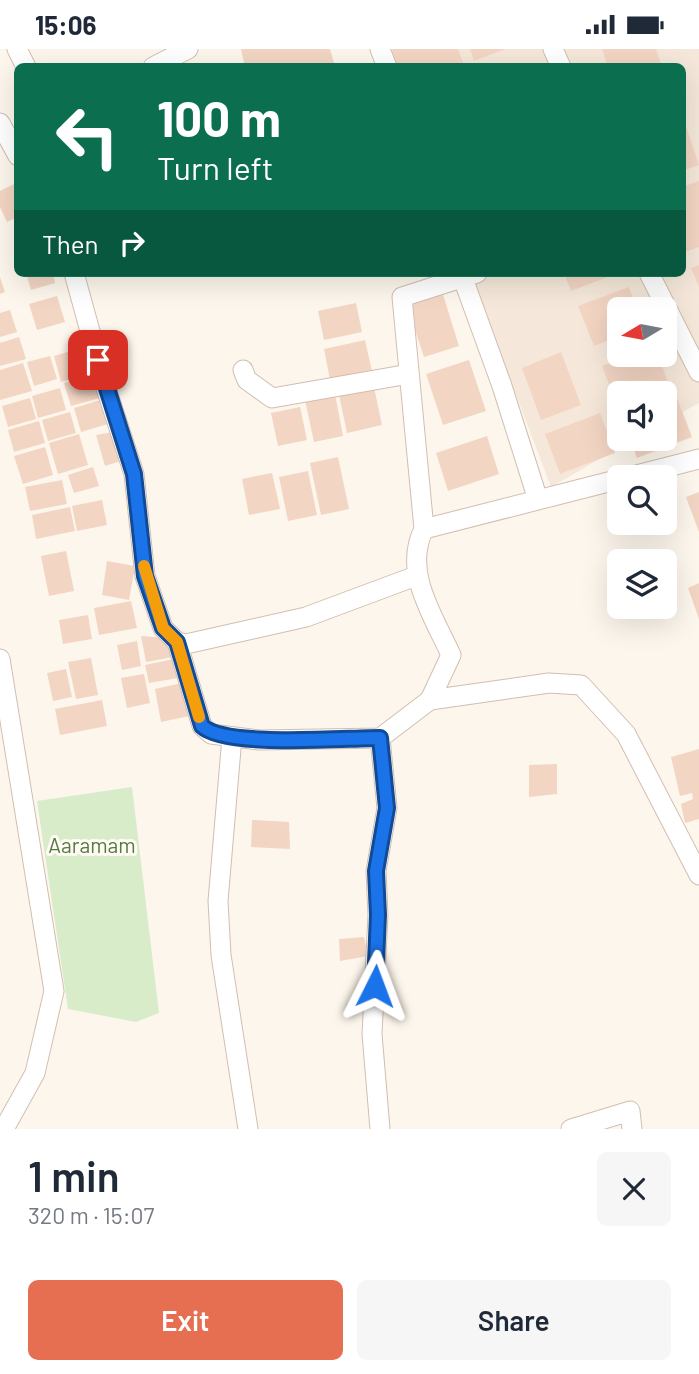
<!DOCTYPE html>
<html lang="en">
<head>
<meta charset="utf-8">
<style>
	:root { --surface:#fff; --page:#f6f6f7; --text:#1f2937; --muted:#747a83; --accent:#e76f51 }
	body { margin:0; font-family:Barlow,sans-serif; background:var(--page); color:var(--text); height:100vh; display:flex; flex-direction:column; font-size:26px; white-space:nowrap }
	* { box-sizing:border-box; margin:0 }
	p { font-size:23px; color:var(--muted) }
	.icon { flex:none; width:38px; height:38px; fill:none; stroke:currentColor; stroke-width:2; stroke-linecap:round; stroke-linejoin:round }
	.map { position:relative; height:1080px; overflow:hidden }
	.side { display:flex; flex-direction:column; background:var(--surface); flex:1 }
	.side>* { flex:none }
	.top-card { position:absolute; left:14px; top:14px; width:672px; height:214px; border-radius:10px; box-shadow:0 7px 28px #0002; background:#0b6e4f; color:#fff; overflow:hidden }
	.needle { width:46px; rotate:260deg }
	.buttons { position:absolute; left:607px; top:248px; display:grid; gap:14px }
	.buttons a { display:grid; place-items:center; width:70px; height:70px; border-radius:10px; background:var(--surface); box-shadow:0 7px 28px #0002; font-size:35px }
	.pin { position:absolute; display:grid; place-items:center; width:60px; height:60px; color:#fff; margin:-30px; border-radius:14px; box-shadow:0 4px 10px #0006 }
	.me { position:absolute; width:77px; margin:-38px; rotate:3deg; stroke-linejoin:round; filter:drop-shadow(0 0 5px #0008) }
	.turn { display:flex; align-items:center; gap:24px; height:147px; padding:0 28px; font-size:32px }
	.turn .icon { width:91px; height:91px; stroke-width:2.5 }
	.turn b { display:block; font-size:49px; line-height:60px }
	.then { display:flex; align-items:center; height:66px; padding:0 28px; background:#0003; gap:14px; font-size:26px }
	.round { display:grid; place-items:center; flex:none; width:74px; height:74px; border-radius:10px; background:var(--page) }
	.head { display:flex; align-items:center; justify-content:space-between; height:119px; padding:0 28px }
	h1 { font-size:42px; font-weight:600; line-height:52px }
	.cta { display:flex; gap:14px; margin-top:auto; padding:14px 28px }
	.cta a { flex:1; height:80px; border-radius:10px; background:var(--accent); color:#fff; font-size:28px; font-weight:600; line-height:80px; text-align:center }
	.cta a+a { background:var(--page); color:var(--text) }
	.status { display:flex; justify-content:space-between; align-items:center; height:49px; padding:0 35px; background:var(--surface); direction:ltr }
	.status svg { height:19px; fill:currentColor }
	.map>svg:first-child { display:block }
</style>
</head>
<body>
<div class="status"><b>15:06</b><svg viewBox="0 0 49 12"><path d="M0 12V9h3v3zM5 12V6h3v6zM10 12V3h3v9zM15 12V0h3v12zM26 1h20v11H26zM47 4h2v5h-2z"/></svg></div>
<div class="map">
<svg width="699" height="1080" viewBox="0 0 699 1080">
	<rect width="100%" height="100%" fill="#fdf6ec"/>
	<!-- residential -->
	<path fill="#f5e8da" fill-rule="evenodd" d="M 385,0 L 699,0 L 699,354 L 665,373 L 665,345 L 620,345 L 620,390 L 635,390 L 551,438 L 470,224 L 682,224 L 682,18 L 392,17 ZM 620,261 L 665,261 L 665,306 L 620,306 Z"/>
	<!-- green -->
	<path fill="#d8ecc9" d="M 132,738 L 159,964 L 136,973 L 68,960 L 37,752 Z"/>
	<!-- building -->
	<path fill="#f3d5c3" d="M 241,0 L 330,0 L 335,18 L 245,18 Z
		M 392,0 L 458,0 L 464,16 L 398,18 Z
		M 470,0 L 505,0 L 474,12 Z
		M 602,0 L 656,0 L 662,18 L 608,18 Z
		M 683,68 L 699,116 L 682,122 L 682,68 Z
		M 699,132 L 699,198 L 682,204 L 682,138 Z
		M 16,134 L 18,168 L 7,173 L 0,158 L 0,142 Z
		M 699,216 L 699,238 L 691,219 Z
		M 26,224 L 53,224 L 55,234 L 31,241 Z
		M 564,224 L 618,224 L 571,242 Z
		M 0,228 L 5,243 L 0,245 Z
		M 629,238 L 637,261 L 620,261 L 620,287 L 594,297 L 578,257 Z
		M 441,239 L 459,297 L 424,308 L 405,251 Z
		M 57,247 L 65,273 L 37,281 L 29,255 Z
		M 356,254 L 362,283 L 324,291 L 318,262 Z
		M 10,261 L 17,283 L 0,288 L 0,264 Z
		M 19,288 L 26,310 L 0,317 L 0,294 Z
		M 365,291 L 372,322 L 330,331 L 324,300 Z
		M 81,299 L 89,325 L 61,333 L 54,307 Z
		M 561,303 L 581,356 L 541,371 L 522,319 Z
		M 631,306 L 658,306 L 669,336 L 646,345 L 620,345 L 620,355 L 617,356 L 602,317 Z
		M 50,307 L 57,330 L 34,337 L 27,313 Z
		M 469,311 L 486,362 L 443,376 L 426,325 Z
		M 23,314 L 32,342 L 0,351 L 0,321 Z
		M 93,326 L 100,349 L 71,357 L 64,334 Z
		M 374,338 L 382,376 L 347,384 L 339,346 Z
		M 60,339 L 66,361 L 38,369 L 32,347 Z
		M 335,345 L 343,387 L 314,393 L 305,351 Z
		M 676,346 L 692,388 L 637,409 L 630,390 L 665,390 L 665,350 Z
		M 30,349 L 36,370 L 8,378 L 2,357 Z
		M 101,351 L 108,375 L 81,383 L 74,359 Z
		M 300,358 L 307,391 L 278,397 L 271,364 Z
		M 70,363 L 76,384 L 48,392 L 42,371 Z
		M 600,364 L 615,404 L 560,425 L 545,385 Z
		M 39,372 L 45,394 L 14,403 L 8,381 Z
		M 113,383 L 121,412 L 105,417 L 96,386 Z
		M 79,385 L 88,416 L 58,425 L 49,394 Z
		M 487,387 L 499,425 L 448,442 L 436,404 Z
		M 45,398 L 53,426 L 23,435 L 14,407 Z
		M 338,408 L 349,460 L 321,466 L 310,414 Z
		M 93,418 L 99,437 L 74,444 L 68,426 Z
		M 308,422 L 317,466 L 288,472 L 279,428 Z
		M 272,424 L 280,460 L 249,466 L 242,430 Z
		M 62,431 L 67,455 L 30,462 L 25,438 Z
		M 699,443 L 699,483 L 686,448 Z
		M 102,451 L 107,476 L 77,482 L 72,457 Z
		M 70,458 L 75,482 L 36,490 L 32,466 Z
		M 66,502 L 74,542 L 49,547 L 41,507 Z
		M 107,512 L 135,517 L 129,551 L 102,546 Z
		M 699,534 L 699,570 L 688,539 Z
		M 131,552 L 137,579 L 99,586 L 94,559 Z
		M 88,566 L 92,590 L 63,595 L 59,571 Z
		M 141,587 L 166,589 L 173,608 L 146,613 Z
		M 137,592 L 141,617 L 122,621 L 117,596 Z
		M 91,609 L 98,646 L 76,650 L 68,613 Z
		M 174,610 L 178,629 L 149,634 L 145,616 Z
		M 66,620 L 72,648 L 53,652 L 47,624 Z
		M 144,625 L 150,654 L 127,659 L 121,629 Z
		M 182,634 L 189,667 L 161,673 L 155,640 Z
		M 102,651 L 107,677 L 60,686 L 55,660 Z
		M 699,700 L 699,770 L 685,774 L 681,755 L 693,750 L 692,744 L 680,747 L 671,708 Z
		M 557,715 L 557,745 L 529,748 L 529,716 Z
		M 252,771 L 289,773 L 290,800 L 251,798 Z
		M 364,888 L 368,907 L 340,912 L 339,890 Z"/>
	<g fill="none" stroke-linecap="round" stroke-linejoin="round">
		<!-- minor casing -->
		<g stroke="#d1beb0" stroke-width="21">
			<path id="minor" d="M 17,0 L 26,18
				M 380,0 L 387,18
				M 553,0 L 561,18
				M 153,18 L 188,0
				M 0,74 L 18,107
				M 74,224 L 104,333 L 134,425 L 145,527 L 163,579 L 177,593 L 202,677 L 211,685 L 259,691 L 380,689 L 430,651 L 451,606 C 434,568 402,522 424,480 L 402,248 L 477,224
				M 461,224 L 502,337 L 538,451
				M 649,224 L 699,323
				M 243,321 L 247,331 L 272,349 L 409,325
				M 625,429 L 699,410
				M 424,480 L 620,430
				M 177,593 L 186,595 L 306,568 L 416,527
				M 0,610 L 54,942 L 35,1024 L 4,1080
				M 430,651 L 549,634 L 581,636 L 626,685 L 699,826
				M 232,688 L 218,852 L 221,906 L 248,1080
				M 380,689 L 387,759 L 376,822 L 378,866 L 372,985 L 380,1080
				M 571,1080 L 630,1062 L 632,1080"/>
		</g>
		<!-- minor -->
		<use href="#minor" stroke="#fff" stroke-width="19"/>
	</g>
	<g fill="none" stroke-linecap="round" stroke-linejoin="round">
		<!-- route casing -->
		<g stroke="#114b97" stroke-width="18">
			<path id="route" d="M 98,311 L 134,425 L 145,527 L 163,579 L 177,593 L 202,677 C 225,699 343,689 380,689 L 387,759 L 376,822 L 378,866 L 375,937"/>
		</g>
		<!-- route -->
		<use href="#route" stroke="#1a73e8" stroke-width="12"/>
		<!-- slow -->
		<path stroke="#f59e0b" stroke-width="12" d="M 144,517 L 163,579 L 177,593 L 199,668"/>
	</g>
	<g text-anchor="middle" stroke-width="6" stroke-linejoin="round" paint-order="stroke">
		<!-- park labels -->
		<g font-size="21" fill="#537a41" stroke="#fffaf3">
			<text x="92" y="804">Aaramam</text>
		</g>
	</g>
</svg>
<div class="buttons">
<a><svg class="needle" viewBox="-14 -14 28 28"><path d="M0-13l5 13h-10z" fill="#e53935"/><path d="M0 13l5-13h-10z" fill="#747a83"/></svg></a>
<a><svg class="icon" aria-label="sound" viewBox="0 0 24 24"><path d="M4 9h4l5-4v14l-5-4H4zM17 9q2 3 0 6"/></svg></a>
<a><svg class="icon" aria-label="search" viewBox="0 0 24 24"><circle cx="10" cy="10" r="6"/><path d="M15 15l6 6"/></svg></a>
<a><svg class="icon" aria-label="layers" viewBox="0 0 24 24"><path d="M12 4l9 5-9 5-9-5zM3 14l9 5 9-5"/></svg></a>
</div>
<div class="pin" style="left:98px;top:311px;background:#d93025"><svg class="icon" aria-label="arrive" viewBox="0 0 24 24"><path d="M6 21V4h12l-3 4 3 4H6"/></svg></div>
<svg class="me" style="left:375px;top:937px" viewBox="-20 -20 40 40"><path d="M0-17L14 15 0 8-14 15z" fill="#1a73e8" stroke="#fff" stroke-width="4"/></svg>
<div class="top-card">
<div class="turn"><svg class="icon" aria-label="left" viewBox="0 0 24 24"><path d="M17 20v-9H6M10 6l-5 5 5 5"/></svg><div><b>100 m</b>Turn left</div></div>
<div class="then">Then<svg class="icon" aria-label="right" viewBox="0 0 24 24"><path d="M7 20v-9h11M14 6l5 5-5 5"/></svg></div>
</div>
</div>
<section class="side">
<div class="head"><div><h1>1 min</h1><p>320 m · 15:07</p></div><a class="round"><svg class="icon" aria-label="close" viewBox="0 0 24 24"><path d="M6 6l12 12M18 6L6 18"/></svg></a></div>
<div class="cta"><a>Exit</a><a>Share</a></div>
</section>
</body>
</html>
